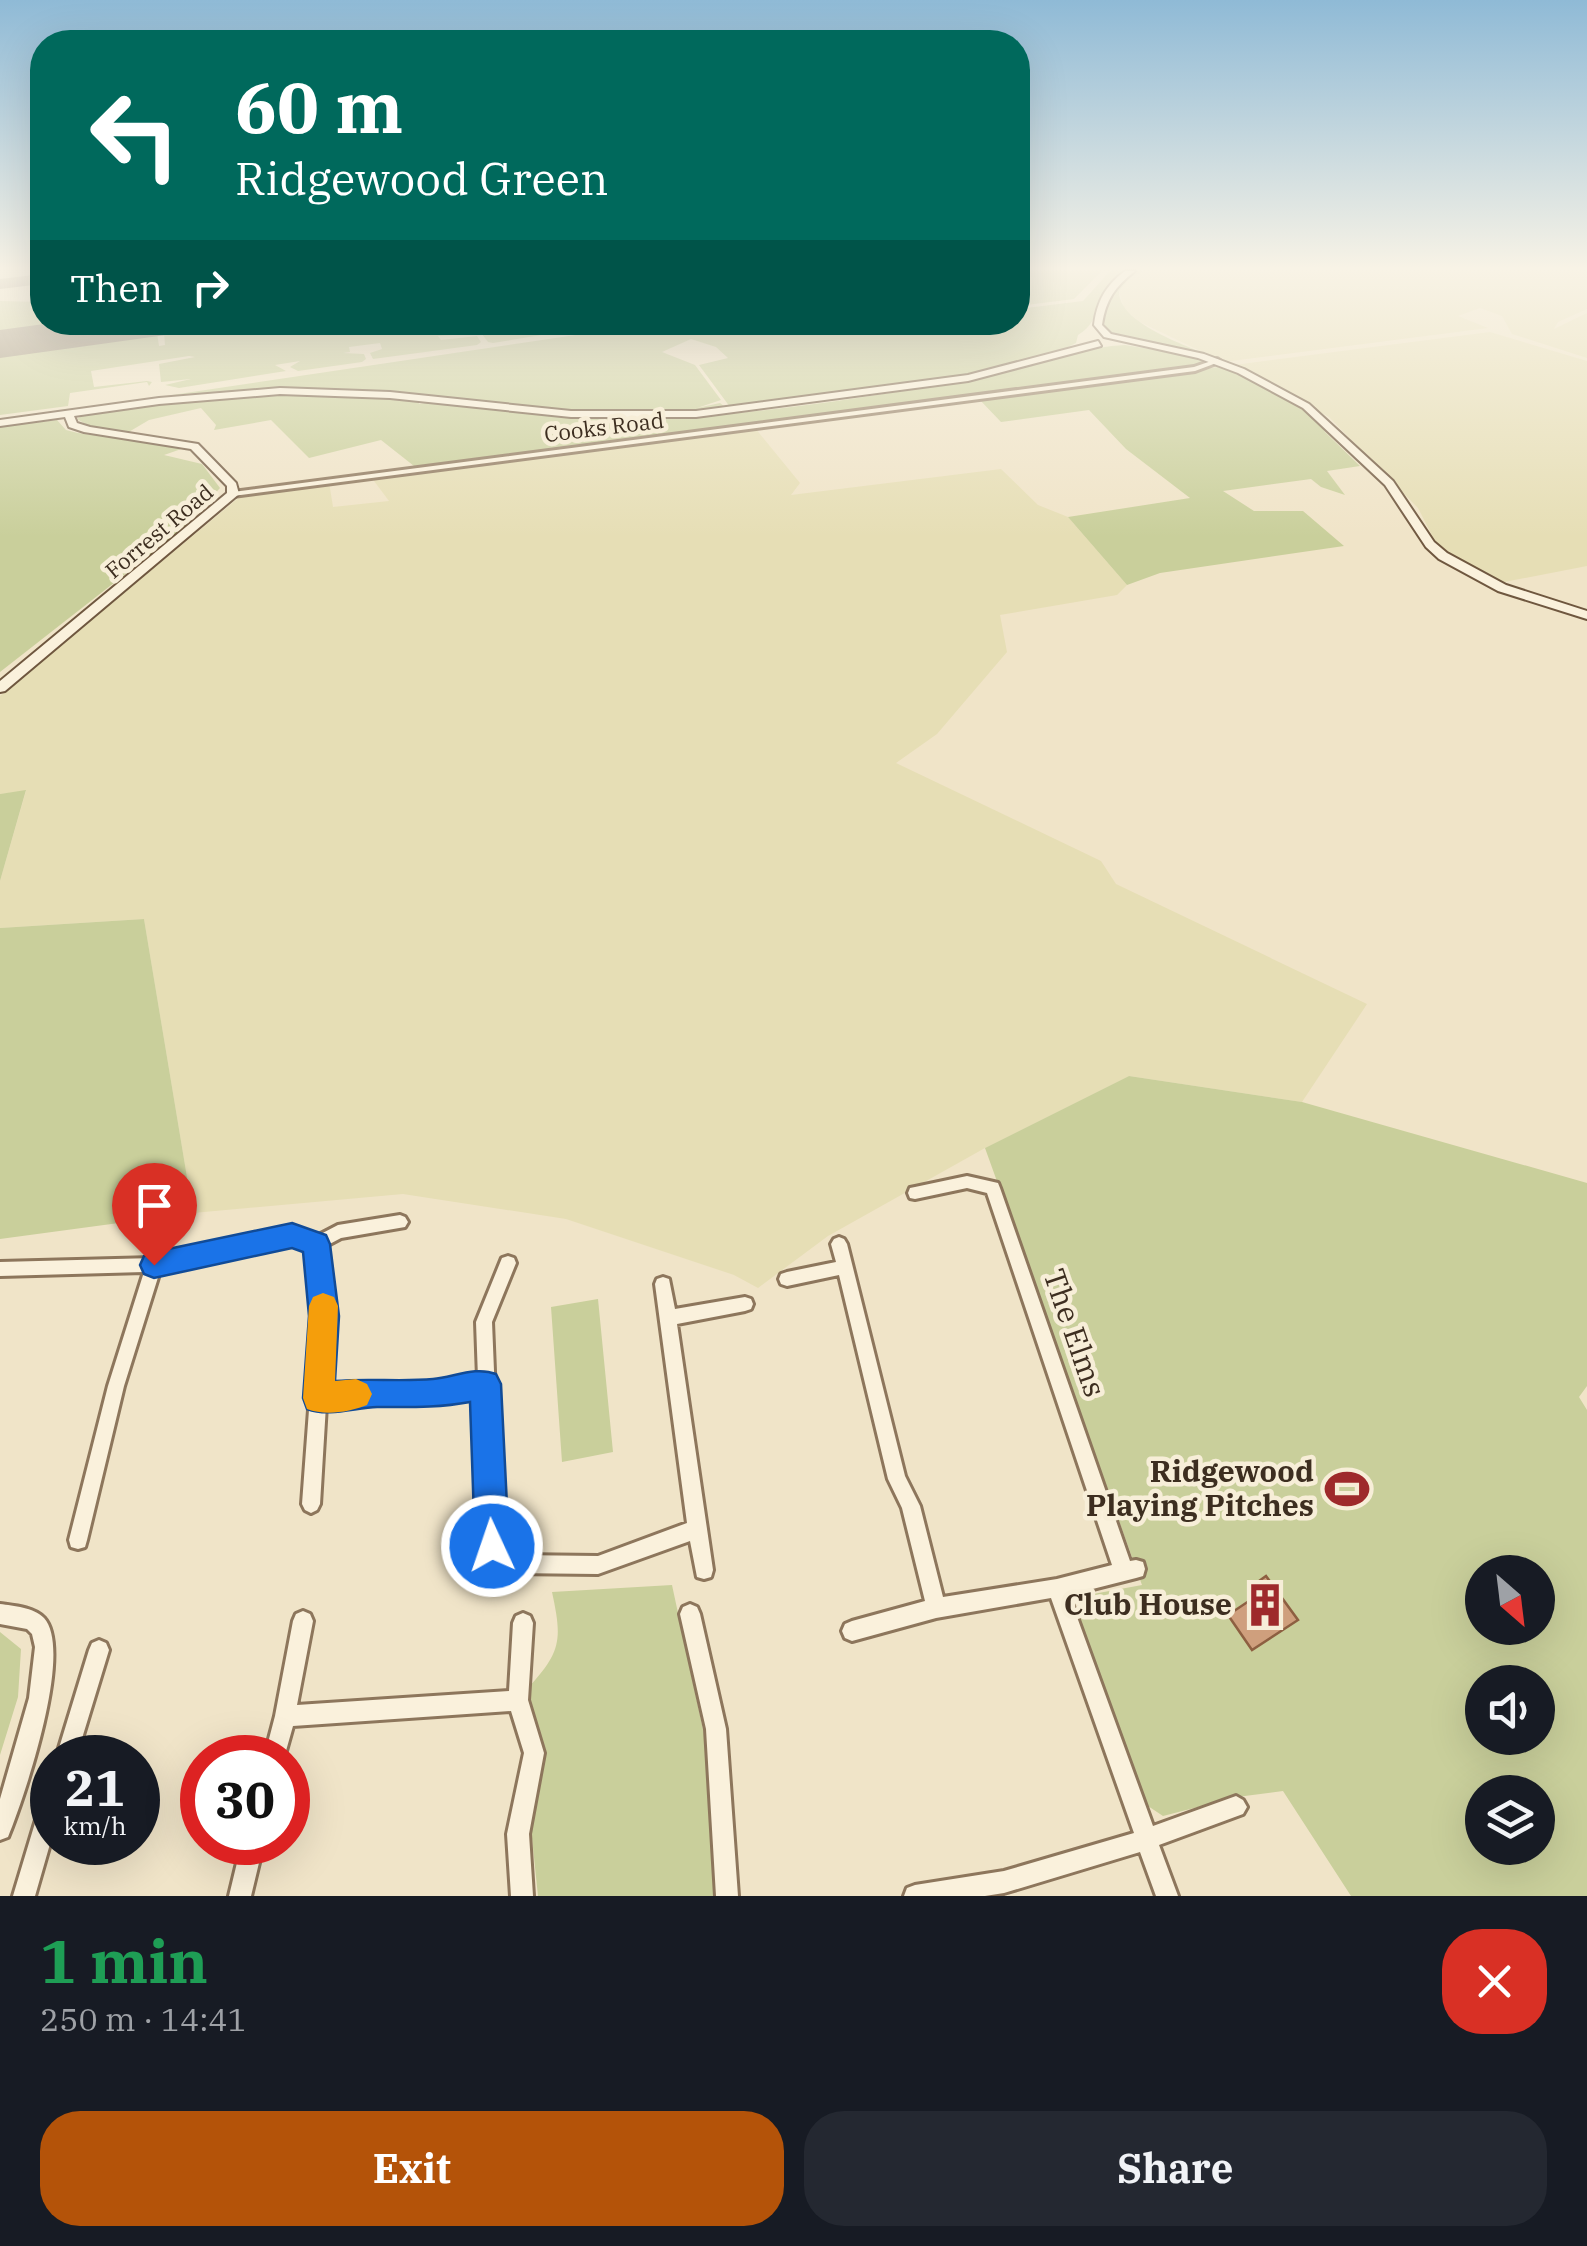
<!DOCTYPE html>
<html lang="en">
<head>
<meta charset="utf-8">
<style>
	:root { --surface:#171b24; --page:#242831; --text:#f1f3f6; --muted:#9ea1a6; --accent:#b45309 }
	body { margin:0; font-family:"IBM Plex Serif",serif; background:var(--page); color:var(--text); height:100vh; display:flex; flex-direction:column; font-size:38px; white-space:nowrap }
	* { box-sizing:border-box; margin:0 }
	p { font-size:32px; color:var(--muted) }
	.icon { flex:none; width:55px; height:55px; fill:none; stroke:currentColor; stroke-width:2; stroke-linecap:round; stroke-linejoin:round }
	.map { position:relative; height:1896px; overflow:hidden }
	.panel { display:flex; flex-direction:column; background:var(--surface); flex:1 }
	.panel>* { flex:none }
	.guide { position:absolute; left:30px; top:30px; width:1000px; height:305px; border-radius:40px; box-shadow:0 10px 40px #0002; background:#00695c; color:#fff; overflow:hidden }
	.needle { width:65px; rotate:152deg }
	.tools { position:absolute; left:1465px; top:1555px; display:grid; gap:20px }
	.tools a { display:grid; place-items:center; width:90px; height:90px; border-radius:50%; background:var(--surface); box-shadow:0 10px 40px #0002; font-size:50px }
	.speed { position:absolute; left:30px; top:1735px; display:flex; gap:20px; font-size:50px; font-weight:700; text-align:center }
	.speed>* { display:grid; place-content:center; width:130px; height:130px; border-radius:50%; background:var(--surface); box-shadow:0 10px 40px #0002; line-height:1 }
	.speed small { font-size:25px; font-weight:400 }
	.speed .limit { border:15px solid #d22; background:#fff; color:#111 }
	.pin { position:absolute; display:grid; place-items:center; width:85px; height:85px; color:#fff; margin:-102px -42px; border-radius:50% 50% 50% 0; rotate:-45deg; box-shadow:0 0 10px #0007 }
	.pin .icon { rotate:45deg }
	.me { position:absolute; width:110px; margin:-55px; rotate:357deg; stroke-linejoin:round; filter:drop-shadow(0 0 8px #0008) }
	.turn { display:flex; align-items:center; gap:35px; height:210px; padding:0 40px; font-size:45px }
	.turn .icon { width:130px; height:130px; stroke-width:2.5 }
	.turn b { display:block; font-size:70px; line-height:85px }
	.then { display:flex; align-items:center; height:95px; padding:0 40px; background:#0003; gap:20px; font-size:38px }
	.round { display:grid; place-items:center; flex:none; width:105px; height:105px; border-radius:40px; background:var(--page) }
	.head { display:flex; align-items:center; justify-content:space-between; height:170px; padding:0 40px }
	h1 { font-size:60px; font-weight:800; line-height:75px; color:#1e9e55 }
	.button { display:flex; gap:20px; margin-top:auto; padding:20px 40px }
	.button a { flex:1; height:115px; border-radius:40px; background:var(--accent); color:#fff; font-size:40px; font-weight:800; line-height:115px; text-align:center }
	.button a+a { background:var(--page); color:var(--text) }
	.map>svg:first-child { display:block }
</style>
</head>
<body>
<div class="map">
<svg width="1587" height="1896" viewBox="0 0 1587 1896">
	<rect width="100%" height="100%" fill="#f0e4c8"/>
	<!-- farmland -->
	<path fill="#e6deb5" d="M 1144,271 L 1587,271 L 1587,309 L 1558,322 L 1554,329 L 1587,313 L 1587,358 L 1512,334 L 1502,316 L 1480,308 L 1458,316 L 1488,328 L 1223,362 L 1140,322 L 1124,309 L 1119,291 L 1130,278 Z
		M 1490,332 L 1587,361 L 1587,566 L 1499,583 L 1457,561 L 1435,541 L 1418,508 L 1329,417 L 1234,365 Z
		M 755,428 L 800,483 L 791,495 L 1001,469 L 1038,505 L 1068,517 L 1127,585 L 1117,595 L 1000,615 L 1007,652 L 937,734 L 896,763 L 1101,861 L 1116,884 L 1367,1004 L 1302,1102 L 1129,1076 L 985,1148 L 828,1236 L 758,1288 L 734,1275 L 566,1219 L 403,1194 L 193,1213 L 144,919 L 0,928 L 0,881 L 26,791 L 0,794 L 0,696 L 242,495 L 329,482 L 333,507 L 389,501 L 371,477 Z"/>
	<!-- green -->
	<path fill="#c9cf9b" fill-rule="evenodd" d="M 1018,271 L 1102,271 L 1074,299 L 1018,306 Z
		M 1110,271 L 1126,271 C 1089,292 1107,318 1078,335 L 1076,343 L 1046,358 L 970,376 L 730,407 L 699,365 L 728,358 L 716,347 L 691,339 L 662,352 L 695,365 L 721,400 L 697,408 L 720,403 L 725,407 L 699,411 L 584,413 L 337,390 L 172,395 L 657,323 L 1018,322 L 1018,309 L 1083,301 Z
		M 1137,271 L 1144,271 L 1130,278 L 1119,291 C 1118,326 1197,348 1223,362 L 1188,350 L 1108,333 L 1103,325 L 1110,293 Z
		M 0,301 L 42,302 L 42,322 L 83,323 L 0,333 Z
		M 240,323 L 574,322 L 578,329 L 493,343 L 488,342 L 478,329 L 469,334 L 438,336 L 441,340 L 477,336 L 481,342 L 477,345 L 373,359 L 370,353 L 382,349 L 380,343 L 349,347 L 350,352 L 343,353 L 364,354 L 366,359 L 362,362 L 298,371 L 290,367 L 300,361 L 275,365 L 286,371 L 179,388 L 165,385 L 191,379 L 161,382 L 159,364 L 195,357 L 189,356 L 91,371 L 94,387 L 147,381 L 152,382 L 149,386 L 147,382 L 70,393 L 68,406 L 0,415 L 0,354 L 157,333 L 159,346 L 165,345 L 164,332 Z
		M 1125,345 L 1193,356 L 1203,362 L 1194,367 L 414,466 L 381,440 L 309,458 L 271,420 L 214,430 L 216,425 L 201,408 L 149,420 L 127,433 L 89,426 L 77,419 L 85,414 C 197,399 305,389 418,400 L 419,404 L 431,402 C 507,412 582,420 659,418 C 755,415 853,399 947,384 C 1007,374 1067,348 1125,345 Z
		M 1218,367 L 1233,370 L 1315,416 L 1325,432 L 1360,466 L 1327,471 L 1345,495 L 1321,487 L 1311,479 L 1223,491 L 1254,511 L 1303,511 L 1344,546 L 1160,573 L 1127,585 L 1068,517 L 1190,498 L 1126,449 L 1089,410 L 1001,422 L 979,399 Z
		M 57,420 L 66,430 L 78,433 L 187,447 L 164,455 L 202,464 L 220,488 L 179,532 L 0,672 L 0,427 Z
		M 26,790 L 0,881 L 0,794 Z
		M 144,919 L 193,1213 L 0,1239 L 0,928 Z
		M 1129,1076 L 1302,1102 L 1587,1183 L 1587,1386 L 1579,1397 L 1587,1410 L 1587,1896 L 1351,1896 L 1283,1791 L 1237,1797 L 1163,1816 L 1148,1806 L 1081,1630 L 1077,1607 L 1093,1594 L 1142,1585 L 985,1148 ZM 1482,1572 L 1538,1572 L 1538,1628 L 1482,1628 ZM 1482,1682 L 1538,1682 L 1538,1738 L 1482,1738 ZM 1482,1792 L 1538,1792 L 1538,1848 L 1482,1848 Z
		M 598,1299 L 613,1452 L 562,1462 L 551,1307 Z
		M 672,1585 L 707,1748 L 720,1896 L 538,1896 L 530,1819 L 543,1752 L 528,1688 C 562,1651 562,1639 552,1592 Z
		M 0,1632 L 21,1649 L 18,1697 L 0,1755 Z"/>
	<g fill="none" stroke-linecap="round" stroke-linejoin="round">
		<!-- taxiway -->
		<path fill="#968974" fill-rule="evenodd" d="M 42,274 L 42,284 L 0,289 L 0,279 Z"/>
		<!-- runway -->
		<path fill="#968974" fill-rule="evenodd" d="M 59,322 L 188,322 L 182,331 L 166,335 L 0,358 L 0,330 Z"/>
	</g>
	<!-- building -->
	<path fill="#cf9f7d" stroke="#8d5f41" stroke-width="2.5" d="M 1266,1576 L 1298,1620 L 1252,1650 L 1228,1615 L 1258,1595 L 1252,1586 Z"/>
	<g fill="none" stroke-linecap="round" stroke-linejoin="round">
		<!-- street casing -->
		<g stroke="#8d765c" stroke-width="6">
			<path id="street" d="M 1217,359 L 1220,361 L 1219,362 L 1195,371 L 233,496 L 229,494 L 233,492 L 1194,367 Z
				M 967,1176 L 998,1183 L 1000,1188 L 1130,1561 L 1136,1560 L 1143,1562 L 1145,1569 L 1143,1576 L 1136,1578 L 1069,1595 L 1153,1826 L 1236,1796 L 1243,1800 L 1247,1807 L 1243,1814 L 1159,1845 L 1178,1896 L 1156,1896 L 1140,1852 L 1004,1893 L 985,1896 L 904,1896 L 907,1888 L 915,1885 L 1004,1871 L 1134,1833 L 1051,1598 L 936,1618 L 852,1641 L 845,1638 L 842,1631 L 845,1624 L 852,1621 L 925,1601 L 902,1508 L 888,1479 L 839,1275 L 787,1286 L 781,1284 L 779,1279 L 781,1274 L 787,1272 L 836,1262 L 831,1244 L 834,1239 L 839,1237 L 844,1239 L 847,1244 L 905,1476 L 920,1506 L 943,1597 L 1057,1579 L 1112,1565 L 987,1193 L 967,1188 L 915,1199 L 910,1198 L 908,1193 L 910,1188 L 915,1187 Z
				M 400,1215 L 405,1217 L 408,1222 L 405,1227 L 341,1238 L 324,1247 L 332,1316 L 327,1389 L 375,1384 L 431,1386 L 478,1378 L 476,1322 L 502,1258 L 508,1256 L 514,1258 L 516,1263 L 492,1322 L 501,1542 L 514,1555 L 598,1556 L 687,1523 L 655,1284 L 657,1279 L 663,1277 L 669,1279 L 675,1309 L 745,1297 L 751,1299 L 753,1304 L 751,1309 L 745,1311 L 677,1324 L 713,1570 L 711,1577 L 704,1579 L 697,1577 L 690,1541 L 598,1574 L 510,1573 C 499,1569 487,1557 483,1546 L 478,1394 L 431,1402 L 375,1400 L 326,1405 L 320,1504 L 317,1510 L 311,1513 L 305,1510 L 302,1504 L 316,1316 L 309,1248 L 292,1243 L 160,1271 L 124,1386 L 87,1540 L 85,1547 L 78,1549 L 71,1547 L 69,1540 L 108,1386 L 144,1272 L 0,1276 L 0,1262 L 154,1258 L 292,1229 L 315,1237 L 338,1225 Z
				M 0,1604 C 14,1606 33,1607 44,1618 C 74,1651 24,1798 8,1837 L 0,1840 L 0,1799 L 29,1698 L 35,1647 L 32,1634 L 27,1629 L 0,1624 Z
				M 690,1604 L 697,1607 L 700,1614 L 726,1729 L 738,1896 L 716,1896 L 706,1729 L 680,1614 L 683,1607 Z
				M 303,1611 L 310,1614 L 313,1621 L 297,1705 L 509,1691 L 513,1623 L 516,1616 L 523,1613 L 530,1616 L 533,1623 L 528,1700 L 544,1753 L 529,1834 L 533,1896 L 511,1896 L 507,1834 L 524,1753 L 511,1711 L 293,1726 L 284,1758 L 264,1758 L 275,1716 L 293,1621 L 296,1614 Z
				M 99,1640 L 106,1643 L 109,1650 L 76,1758 L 56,1758 L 89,1650 L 92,1643 Z
				M 52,1792 L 52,1837 L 35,1896 L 13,1896 L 41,1803 L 45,1796 Z
				M 242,1842 L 264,1842 L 251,1896 L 229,1896 Z"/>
		</g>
		<!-- secondary casing -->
		<g stroke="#6f573f" stroke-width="4">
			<path id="secondary" d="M 1125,271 L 1135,271 C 1115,287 1106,299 1102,325 L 1111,334 L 1204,354 L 1244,369 L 1309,404 L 1393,481 L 1434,542 L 1447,553 L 1506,585 L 1587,611 L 1587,619 L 1498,591 L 1439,559 L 1426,547 L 1385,485 L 1303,408 L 1238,373 L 1198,358 L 1104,337 L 1094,325 C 1097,301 1106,285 1125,271 Z
				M 1098,341 L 1101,346 L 968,381 L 696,417 L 571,417 L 390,398 L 280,394 L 159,404 L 74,416 L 77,423 L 90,427 L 198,444 L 236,483 L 239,494 L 5,691 L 0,692 L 0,681 L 227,493 L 227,486 L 191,449 L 84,432 L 69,427 L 65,417 L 0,426 L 0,420 L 159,398 L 280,388 L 390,392 L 571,411 L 696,411 L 968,375 Z"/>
		</g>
		<!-- street -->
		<use href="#street" fill="#faf1dc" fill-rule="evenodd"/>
		<!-- secondary -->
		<use href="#secondary" fill="#faf1dc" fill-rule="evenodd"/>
	</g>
	<!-- sky -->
	<linearGradient id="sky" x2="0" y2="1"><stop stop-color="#8fbad6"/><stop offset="0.5" stop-color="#f8f3e6"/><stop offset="1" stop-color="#f8f3e6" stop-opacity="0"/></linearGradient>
	<rect width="1587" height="537" fill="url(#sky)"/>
	<!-- route -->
	<path fill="#1a73e8" stroke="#114b97" stroke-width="2.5" d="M 292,1223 L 326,1235 L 330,1244 L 339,1316 L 335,1381 C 368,1378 400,1382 433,1379 C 454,1377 476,1366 496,1374 L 501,1384 L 509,1546 L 504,1558 L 492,1563 L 480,1558 L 475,1546 L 470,1402 C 438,1408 410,1407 377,1407 C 354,1408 329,1417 307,1409 L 303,1398 L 309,1316 L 303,1252 L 292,1248 L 154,1278 L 144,1274 L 140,1265 L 144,1256 L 154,1252 Z"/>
	<!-- slow -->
	<path fill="#f59e0b" d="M 323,1293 L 334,1297 L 338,1306 L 335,1381 L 356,1379 L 367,1384 L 372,1394 L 367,1405 C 350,1412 325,1416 307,1409 L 303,1398 L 309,1306 L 313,1297 Z"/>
	<!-- icons -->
	<defs>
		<g id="stadium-bare" transform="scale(3.45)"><path d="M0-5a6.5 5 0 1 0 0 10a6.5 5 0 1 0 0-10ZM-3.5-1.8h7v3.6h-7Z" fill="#9e2a2b" stroke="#f7eed8" stroke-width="2.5" paint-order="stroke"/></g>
		<g id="building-bare" transform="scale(3.45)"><path d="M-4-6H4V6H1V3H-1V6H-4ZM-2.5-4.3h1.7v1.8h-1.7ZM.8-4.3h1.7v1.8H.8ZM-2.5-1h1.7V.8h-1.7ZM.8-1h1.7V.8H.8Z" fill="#9e2a2b" stroke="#f7eed8" stroke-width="2.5" paint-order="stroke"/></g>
	</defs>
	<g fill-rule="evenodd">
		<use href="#stadium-bare" x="1347" y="1489"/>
		<use href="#building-bare" x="1265" y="1605"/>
	</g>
	<g text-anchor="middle" stroke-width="9" stroke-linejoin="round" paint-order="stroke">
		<!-- far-street labels -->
		<g font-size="22" fill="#3d2e20" stroke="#f7eed8">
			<text transform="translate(604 427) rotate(-7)" y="8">Cooks Road</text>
			<text transform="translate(159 531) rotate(-40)" y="8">Forrest Road</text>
		</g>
		<!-- near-street labels -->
		<g font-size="30" fill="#3d2e20" stroke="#f7eed8">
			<text transform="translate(1074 1333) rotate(71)" y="10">The Elms</text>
		</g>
		<!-- near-poi labels -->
		<g font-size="30" font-weight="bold" fill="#3d2e20" stroke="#f7eed8" text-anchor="end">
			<text x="1314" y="1482">Ridgewood<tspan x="1314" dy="34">Playing Pitches</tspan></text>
			<text x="1232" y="1615">Club House</text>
		</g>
	</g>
</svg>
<div class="tools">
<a><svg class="needle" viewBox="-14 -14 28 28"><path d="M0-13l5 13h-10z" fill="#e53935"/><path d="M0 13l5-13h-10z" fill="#9ea1a6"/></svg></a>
<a><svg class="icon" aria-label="sound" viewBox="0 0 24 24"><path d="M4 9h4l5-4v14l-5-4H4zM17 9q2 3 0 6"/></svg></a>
<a><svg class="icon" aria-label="layers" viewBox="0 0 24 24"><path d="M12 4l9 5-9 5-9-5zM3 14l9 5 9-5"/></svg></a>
</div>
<div class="speed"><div>21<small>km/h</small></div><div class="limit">30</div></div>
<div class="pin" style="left:154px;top:1265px;background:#d93025"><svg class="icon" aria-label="arrive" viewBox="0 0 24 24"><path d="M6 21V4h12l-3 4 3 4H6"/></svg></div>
<svg class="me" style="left:492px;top:1546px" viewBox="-20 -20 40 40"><circle r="17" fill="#1a73e8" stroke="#fff" stroke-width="3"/><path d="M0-11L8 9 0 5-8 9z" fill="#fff"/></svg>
<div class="guide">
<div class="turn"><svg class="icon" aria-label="left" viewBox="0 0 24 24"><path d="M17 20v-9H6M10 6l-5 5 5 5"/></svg><div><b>60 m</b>Ridgewood Green</div></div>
<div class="then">Then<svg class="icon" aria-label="right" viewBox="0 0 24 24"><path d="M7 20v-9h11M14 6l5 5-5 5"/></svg></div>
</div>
</div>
<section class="panel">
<div class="head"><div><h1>1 min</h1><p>250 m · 14:41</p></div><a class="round" style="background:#d93025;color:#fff"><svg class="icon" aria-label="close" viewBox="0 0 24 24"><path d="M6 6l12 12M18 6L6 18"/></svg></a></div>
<div class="button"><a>Exit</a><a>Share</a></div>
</section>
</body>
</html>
